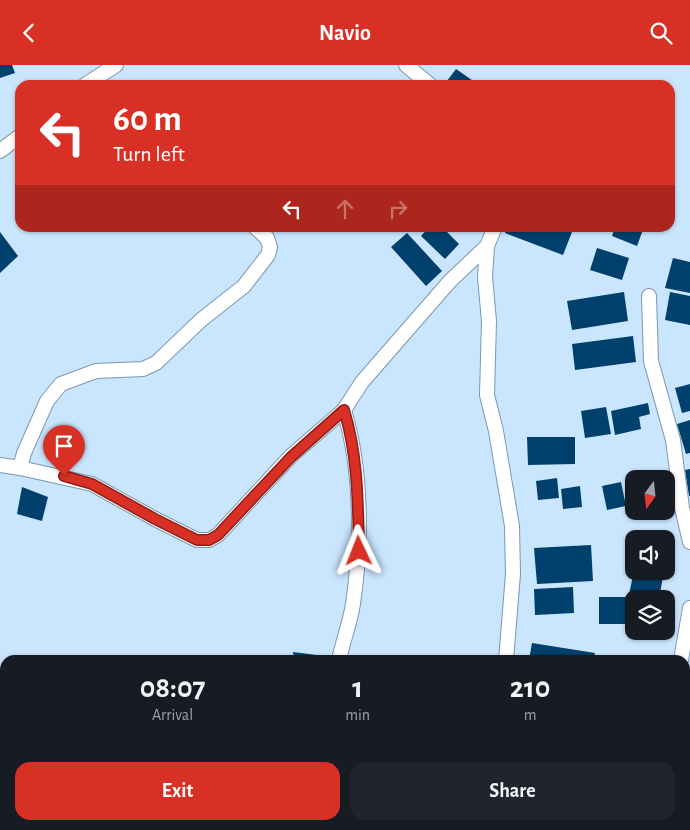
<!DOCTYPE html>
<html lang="en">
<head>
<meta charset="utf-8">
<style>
	:root { --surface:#171b24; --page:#20242c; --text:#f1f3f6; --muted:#9ea1a6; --accent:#d93025 }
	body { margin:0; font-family:"Alegreya Sans",sans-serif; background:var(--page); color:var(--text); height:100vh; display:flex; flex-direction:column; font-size:19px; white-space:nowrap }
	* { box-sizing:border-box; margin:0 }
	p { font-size:16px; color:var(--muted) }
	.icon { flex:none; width:28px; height:28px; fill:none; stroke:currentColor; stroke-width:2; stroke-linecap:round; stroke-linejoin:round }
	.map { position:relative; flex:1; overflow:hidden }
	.details { position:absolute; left:0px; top:590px; width:690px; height:175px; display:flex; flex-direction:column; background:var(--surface); border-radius:15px 15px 0 0; box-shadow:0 1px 4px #0004 }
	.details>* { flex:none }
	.hud { position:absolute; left:15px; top:15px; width:660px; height:152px; border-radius:15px; box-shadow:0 1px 4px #0004; background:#d93025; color:#fff; overflow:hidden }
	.needle { width:32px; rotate:195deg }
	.fabs { position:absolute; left:625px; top:405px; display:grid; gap:10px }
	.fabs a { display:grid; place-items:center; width:50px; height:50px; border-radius:10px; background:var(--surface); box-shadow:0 1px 4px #0004; font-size:25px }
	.pin { position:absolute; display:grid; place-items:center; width:42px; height:42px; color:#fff; margin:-51px -21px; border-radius:50% 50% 50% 0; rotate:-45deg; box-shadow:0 0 5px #0007 }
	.pin .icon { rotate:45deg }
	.me { position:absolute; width:55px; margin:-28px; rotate:358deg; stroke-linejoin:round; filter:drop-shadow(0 0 4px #0008) }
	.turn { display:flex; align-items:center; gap:18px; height:105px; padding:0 15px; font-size:22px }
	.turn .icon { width:65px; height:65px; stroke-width:2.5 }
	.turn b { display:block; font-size:35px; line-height:42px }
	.lanes { display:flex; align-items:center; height:48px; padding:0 15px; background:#0003; justify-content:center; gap:25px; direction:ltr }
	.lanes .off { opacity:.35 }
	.eta { display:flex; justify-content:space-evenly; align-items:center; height:85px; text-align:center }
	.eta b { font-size:30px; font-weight:700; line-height:35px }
	.button { display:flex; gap:10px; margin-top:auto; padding:10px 15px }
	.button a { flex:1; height:58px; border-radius:15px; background:var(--accent); color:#fff; font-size:20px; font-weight:700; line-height:58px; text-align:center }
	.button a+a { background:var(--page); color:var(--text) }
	header { display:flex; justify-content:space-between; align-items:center; height:65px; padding:0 15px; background:var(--accent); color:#fff; font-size:22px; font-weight:700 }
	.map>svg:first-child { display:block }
</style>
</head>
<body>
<header><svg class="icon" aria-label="back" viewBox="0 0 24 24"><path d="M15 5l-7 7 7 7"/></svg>Navio<svg class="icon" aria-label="search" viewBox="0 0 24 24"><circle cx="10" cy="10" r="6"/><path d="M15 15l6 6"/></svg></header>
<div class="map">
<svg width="690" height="765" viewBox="0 0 690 765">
	<rect width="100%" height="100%" fill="#cae5fe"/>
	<!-- building -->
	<path fill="#00406c" d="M 0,0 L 12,0 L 15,8 L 0,13 Z
		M 456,4 L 479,20 L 444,20 Z
		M 429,162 L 442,162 L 459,179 L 445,194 L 421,171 Z
		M 507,162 L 560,162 L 572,167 L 563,190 L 505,168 Z
		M 615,162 L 644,162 L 637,181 L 612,171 Z
		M 0,167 L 18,191 L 0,208 Z
		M 407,168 L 442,206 L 426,221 L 391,182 Z
		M 597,183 L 629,193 L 622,215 L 590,205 Z
		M 673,193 L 690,197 L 690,228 L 665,223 Z
		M 624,227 L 628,256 L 572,265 L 567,236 Z
		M 670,227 L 690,231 L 690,260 L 665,255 Z
		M 633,271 L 636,297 L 575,305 L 572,279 Z
		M 690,319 L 690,346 L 682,348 L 675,323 Z
		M 648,338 L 650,349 L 639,352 L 641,364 L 615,370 L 611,346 Z
		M 606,342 L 611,369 L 585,373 L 581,346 Z
		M 690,355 L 690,388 L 686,389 L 677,359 Z
		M 527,372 L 575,372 L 575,399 L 528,400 Z
		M 690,404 L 690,431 L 689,431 L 685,405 Z
		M 650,408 L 651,414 L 634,414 L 633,437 L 628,413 Z
		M 557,413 L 559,433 L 538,435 L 536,416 Z
		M 621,417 L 626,441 L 607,445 L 602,421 Z
		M 580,421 L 582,442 L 563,444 L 561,424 Z
		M 22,422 L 48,432 L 42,456 L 17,449 Z
		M 591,480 L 593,516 L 537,519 L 534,483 Z
		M 634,506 L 664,506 L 659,534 L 629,529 Z
		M 573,522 L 574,548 L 535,550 L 534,524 Z
		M 599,532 L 631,532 L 630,559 L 599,559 Z
		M 532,578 L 595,588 L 594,595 L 529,595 Z
		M 293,587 L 325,591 L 324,595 L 294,595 Z
		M 687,652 L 690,652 L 690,678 L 686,678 Z
		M 80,760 L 112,760 L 113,765 L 81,765 Z
		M 447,760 L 488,760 L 488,765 L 447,765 Z"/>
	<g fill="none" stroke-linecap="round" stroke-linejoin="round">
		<!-- street casing -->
		<g stroke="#7d97ae" stroke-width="16">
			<path id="street" d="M 406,0 L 430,20
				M 85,20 L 116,0
				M 0,86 L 20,71
				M 495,162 L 487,181 L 485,212 L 489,256 L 487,330 L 496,366 L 512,461 L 513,509 L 506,595
				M 649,231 L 651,296 L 673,375 L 682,443 L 690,477
				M 0,400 L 20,403 L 24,388 L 47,336 L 61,319 L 96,306 L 143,304 L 156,298 L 201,255 L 244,221 L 268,190 L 270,182 L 267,173 L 255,162
				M 20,403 L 92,419 L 155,454 L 197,475 L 209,475 L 218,470 L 291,391 L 344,345
				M 339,595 C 343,576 350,558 353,539 C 362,477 362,405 344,345 L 362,317 L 450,216 L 487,181
				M 681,595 L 690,543
				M 302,765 L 303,760
				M 496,765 L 496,760
				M 633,765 L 647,760"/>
		</g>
		<!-- street -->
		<use href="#street" stroke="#fff" stroke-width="14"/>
	</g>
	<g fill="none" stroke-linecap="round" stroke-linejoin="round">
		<!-- route casing -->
		<g stroke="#8d1f18" stroke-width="12">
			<path id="route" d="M 64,411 L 92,419 L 155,454 L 197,475 L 209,475 L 218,470 L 291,392 L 344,345 C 358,390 358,439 359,486"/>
		</g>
		<!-- route -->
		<use href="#route" stroke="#d93025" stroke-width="9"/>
	</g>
</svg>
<div class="fabs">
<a><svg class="needle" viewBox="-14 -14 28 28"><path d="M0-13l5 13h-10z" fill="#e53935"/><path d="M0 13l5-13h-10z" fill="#9ea1a6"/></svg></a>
<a><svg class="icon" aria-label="sound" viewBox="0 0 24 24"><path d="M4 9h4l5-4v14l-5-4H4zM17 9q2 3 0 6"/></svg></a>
<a><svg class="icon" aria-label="layers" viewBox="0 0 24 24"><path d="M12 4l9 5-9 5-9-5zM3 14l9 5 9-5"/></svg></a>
</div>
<div class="pin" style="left:64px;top:411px;background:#d93025"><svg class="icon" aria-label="arrive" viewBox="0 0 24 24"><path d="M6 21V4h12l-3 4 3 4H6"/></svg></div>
<svg class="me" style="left:359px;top:486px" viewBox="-20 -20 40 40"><path d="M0-17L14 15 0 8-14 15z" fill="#d93025" stroke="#fff" stroke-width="4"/></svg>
<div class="hud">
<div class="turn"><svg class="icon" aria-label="left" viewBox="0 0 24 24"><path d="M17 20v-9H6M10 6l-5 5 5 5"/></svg><div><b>60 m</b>Turn left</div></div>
<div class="lanes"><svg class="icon" aria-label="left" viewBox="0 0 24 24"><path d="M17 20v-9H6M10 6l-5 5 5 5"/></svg><svg class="icon off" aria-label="ahead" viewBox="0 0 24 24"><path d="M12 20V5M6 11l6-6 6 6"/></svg><svg class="icon off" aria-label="right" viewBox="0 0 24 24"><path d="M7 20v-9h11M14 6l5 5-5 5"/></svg></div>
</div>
<section class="details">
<div class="eta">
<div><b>08:07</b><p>Arrival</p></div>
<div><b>1</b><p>min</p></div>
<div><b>210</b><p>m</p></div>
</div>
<div class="button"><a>Exit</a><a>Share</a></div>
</section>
</div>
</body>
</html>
